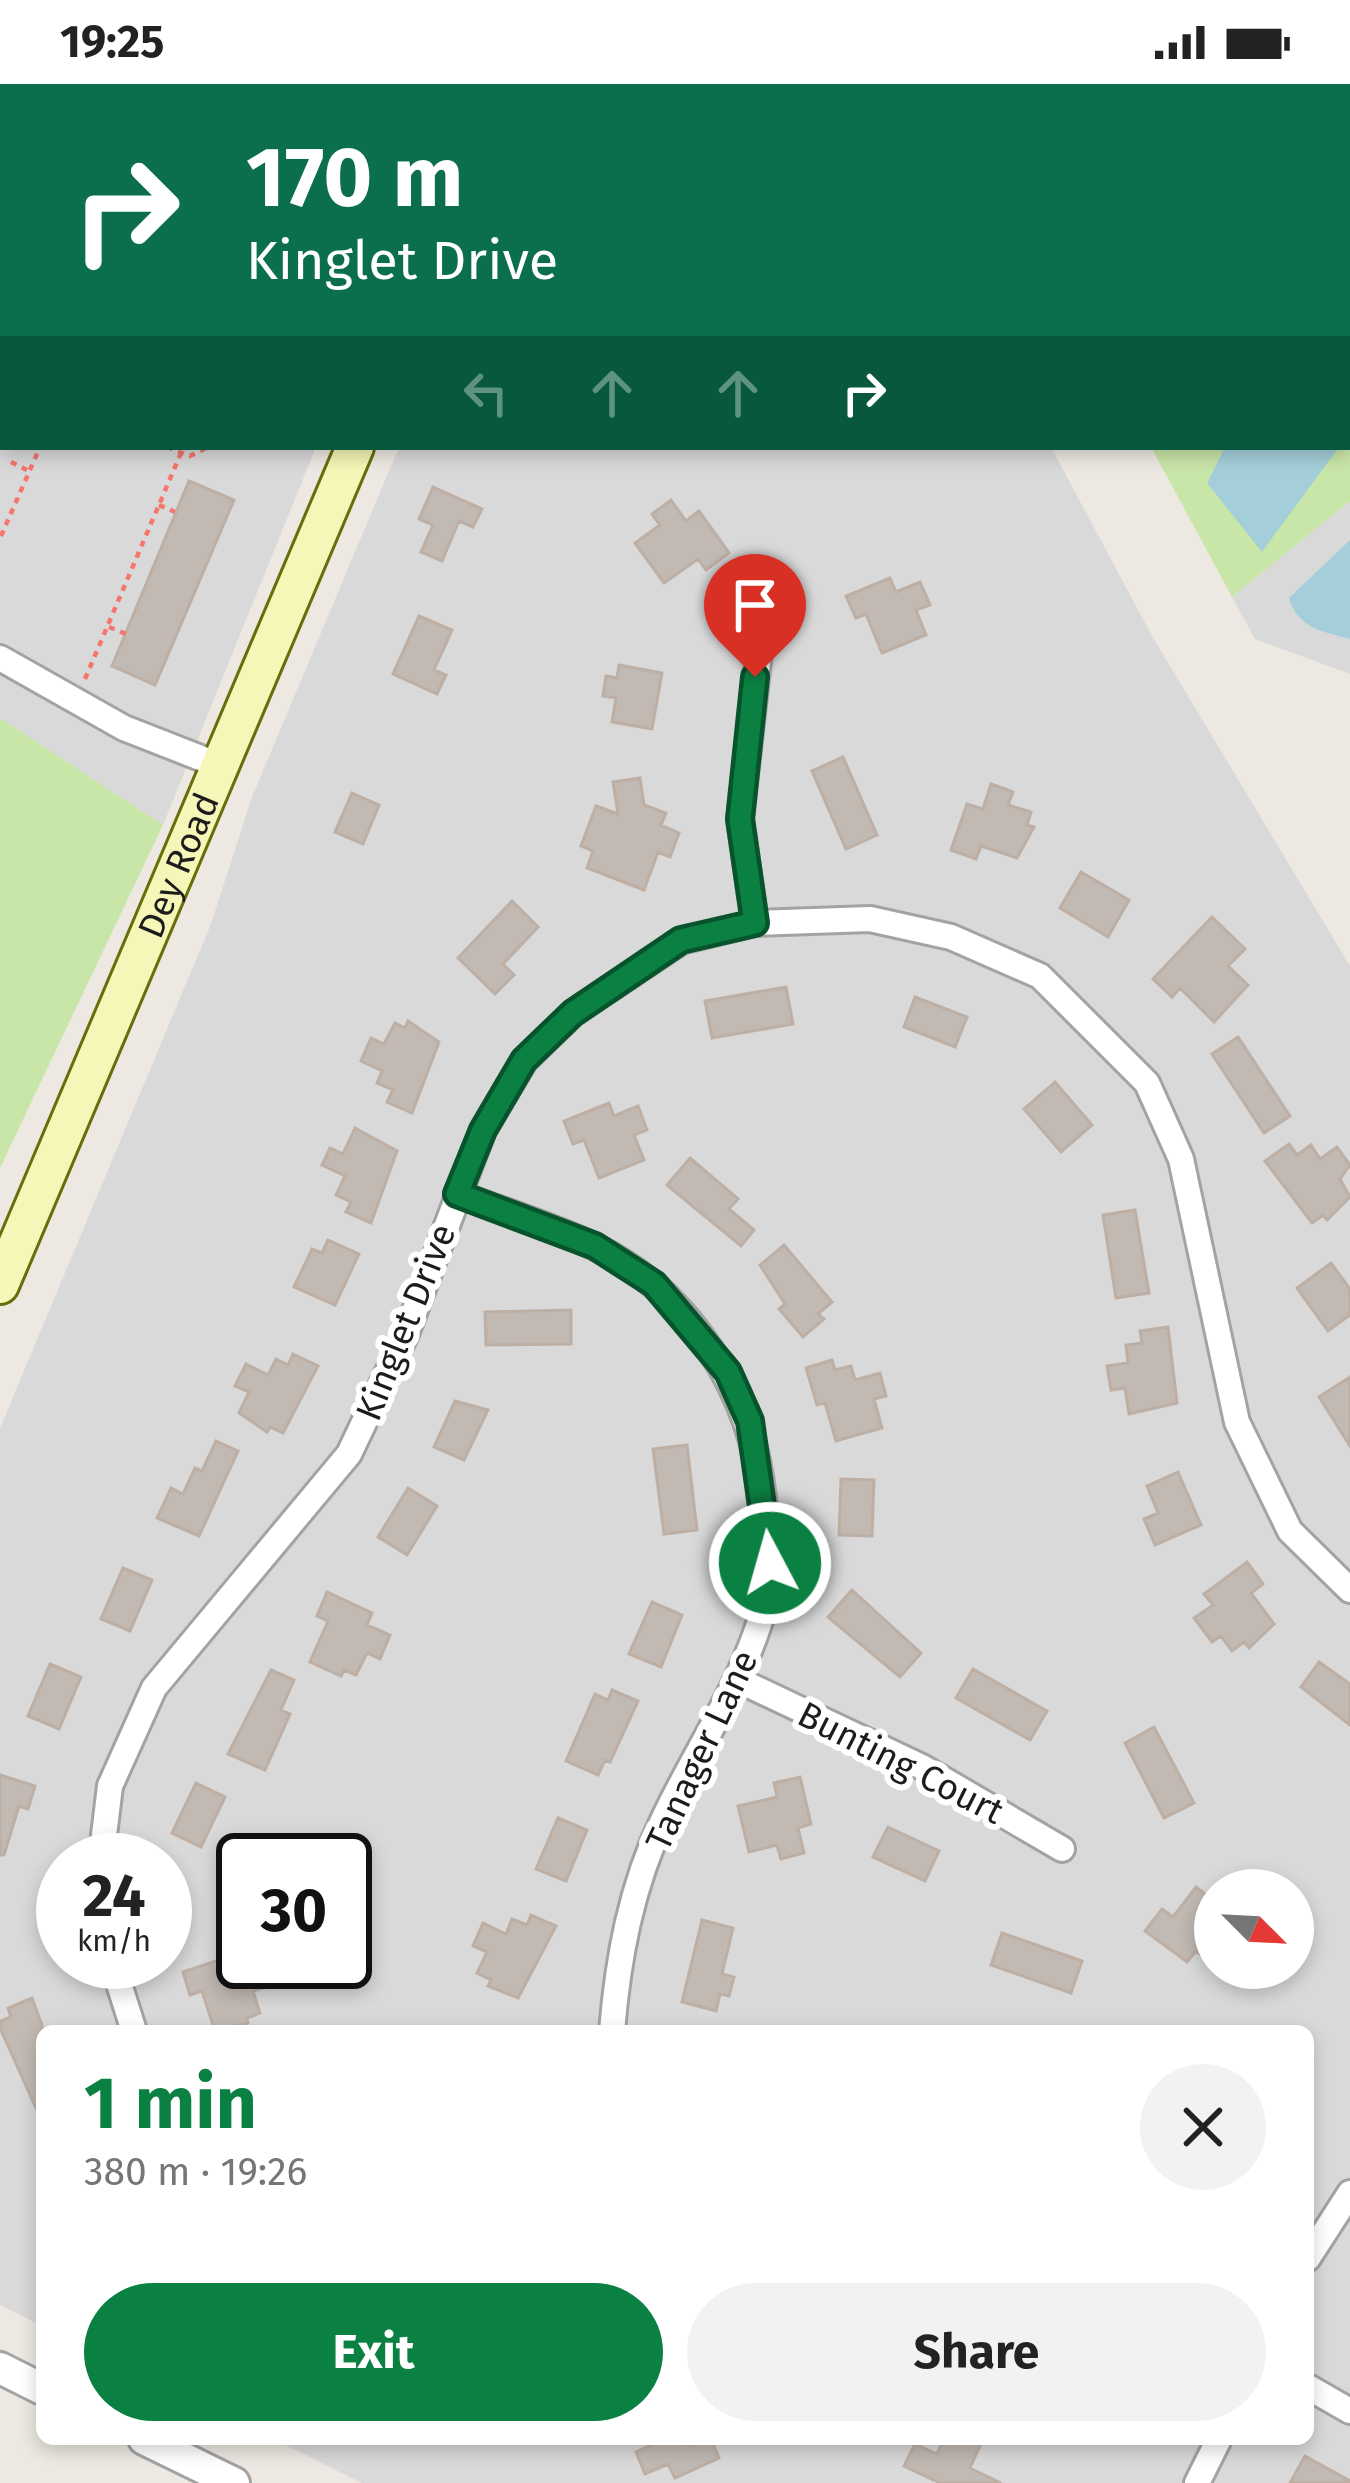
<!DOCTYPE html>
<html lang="en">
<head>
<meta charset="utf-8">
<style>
	:root { --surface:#fff; --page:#f2f2f2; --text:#222; --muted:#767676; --accent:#0b8043 }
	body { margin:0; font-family:"Fira Sans",sans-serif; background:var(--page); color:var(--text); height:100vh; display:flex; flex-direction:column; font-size:45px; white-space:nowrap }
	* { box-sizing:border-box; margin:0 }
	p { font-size:39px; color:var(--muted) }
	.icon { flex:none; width:66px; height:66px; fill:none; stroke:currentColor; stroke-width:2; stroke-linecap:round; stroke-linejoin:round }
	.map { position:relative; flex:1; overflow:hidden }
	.panel { position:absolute; left:36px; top:1941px; width:1278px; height:420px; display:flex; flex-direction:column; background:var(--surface); border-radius:18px; box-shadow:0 6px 18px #0003 }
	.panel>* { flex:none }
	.guide { position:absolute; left:0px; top:0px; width:1350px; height:366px; box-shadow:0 6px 18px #0003; background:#0b6e4f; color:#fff; overflow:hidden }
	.needle { width:78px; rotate:114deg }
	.fabs { position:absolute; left:1194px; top:1785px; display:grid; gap:24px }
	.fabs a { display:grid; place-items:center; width:120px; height:120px; border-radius:50%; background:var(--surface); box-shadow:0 6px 18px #0003; font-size:60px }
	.speed { position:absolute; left:36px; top:1749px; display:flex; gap:24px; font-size:60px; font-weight:700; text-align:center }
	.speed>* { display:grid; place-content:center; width:156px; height:156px; border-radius:50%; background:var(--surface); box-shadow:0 6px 18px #0003; line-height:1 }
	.speed small { font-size:30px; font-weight:400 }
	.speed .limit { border:6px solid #111; border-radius:18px; background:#fff; color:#111 }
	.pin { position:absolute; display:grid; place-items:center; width:102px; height:102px; color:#fff; margin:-123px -51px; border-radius:50% 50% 50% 0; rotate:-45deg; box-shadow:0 0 12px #0007 }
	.pin .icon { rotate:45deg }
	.me { position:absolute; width:132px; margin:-66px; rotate:354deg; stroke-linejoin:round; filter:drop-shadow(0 0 9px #0008) }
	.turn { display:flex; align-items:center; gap:42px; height:252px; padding:0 48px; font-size:54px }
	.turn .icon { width:156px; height:156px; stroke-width:2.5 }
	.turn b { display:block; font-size:84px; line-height:102px }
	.lanes { display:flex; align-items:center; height:114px; padding:0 48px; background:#0003; justify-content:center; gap:60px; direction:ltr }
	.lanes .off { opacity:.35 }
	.round { display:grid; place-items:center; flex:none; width:126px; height:126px; border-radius:63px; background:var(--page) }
	.summary { display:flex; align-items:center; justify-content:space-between; height:204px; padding:0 48px }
	h1 { font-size:72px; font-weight:700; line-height:90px; color:var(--accent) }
	.cta { display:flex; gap:24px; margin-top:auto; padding:24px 48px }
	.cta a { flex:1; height:138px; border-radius:72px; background:var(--accent); color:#fff; font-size:48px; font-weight:700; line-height:138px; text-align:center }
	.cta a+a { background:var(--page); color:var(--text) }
	.status { display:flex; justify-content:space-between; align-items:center; height:84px; padding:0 60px; background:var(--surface); direction:ltr }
	.status svg { height:33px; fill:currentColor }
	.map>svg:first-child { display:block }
</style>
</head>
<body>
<div class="status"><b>19:25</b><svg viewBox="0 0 49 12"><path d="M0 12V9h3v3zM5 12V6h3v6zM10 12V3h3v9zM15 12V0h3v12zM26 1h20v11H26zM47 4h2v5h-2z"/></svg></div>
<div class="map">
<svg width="1350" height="2399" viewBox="0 0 1350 2399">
	<rect width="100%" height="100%" fill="#ede9e2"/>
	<!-- residential -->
	<path fill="#dad9d9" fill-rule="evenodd" d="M 0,0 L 463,0 L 3,3 L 3,363 L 316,363 L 163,741 L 0,634 Z
		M 399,363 L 1051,363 L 1152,552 L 1350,882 L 1350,2399 L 362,2399 L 273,2355 L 1308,2355 L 1308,1947 L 42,1947 L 42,2242 L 0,2221 L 0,1344 L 211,840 L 252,713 ZM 63,1776 L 165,1776 L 165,1878 L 63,1878 ZM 243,1776 L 345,1776 L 345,1878 L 243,1878 ZM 1215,1806 L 1293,1806 L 1293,1884 L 1215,1884 Z
		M 1350,417 L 1350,590 L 1255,555 L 1232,513 Z"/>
	<!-- grass -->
	<path fill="#c9e6a9" d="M 965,0 L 1350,0 L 1350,417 L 1232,513 L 1151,363 L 1347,363 L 1347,3 Z
		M 0,634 L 163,741 L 0,1084 Z"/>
	<!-- water -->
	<path fill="#a4cfda" d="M 1225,363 L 1339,363 L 1262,468 L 1207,399 Z
		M 1350,456 L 1350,555 C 1321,547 1298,544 1289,514 Z"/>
	<!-- building -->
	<path fill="#c1b9b2" stroke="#beafa5" stroke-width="3" d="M 189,397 L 234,416 L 155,601 L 112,582 Z
		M 433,403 L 482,425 L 473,443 L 459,437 L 442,477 L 421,468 L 433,441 L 419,435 Z
		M 671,416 L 686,437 L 699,427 L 729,469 L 706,486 L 698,475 L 664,499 L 635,459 L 660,441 L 652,430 Z
		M 890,494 L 896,508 L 920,498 L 930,521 L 916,526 L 926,551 L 882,569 L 866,530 L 856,534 L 846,512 Z
		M 419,532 L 452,546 L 434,586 L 446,591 L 437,610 L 393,590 Z
		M 619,581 L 662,589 L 652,645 L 612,638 L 616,614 L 603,612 L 606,592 L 617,594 Z
		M 843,673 L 877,751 L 846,765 L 812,687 Z
		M 640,694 L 644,721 L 666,729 L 661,741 L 679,749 L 670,773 L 658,768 L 644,806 L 587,784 L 593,767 L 581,762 L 596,722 L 618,730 L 613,698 Z
		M 991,700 L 1013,708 L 1008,721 L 1031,728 L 1027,741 L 1034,743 L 1017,774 L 981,762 L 976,775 L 951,766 L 967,720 L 983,725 Z
		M 352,709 L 379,721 L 363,760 L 335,748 Z
		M 1081,788 L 1129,816 L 1108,853 L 1060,824 Z
		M 512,817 L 538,843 L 503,880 L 514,891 L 495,910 L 458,874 Z
		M 1212,833 L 1245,865 L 1228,882 L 1248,901 L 1214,938 L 1180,904 L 1172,913 L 1153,895 Z
		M 786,903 L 793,940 L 712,954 L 705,917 Z
		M 915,913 L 967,933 L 955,963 L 904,943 Z
		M 408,937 L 439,958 L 412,1029 L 387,1018 L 393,1006 L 377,999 L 382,987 L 361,977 L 371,954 L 384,960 L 395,939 L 405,944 Z
		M 1238,953 L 1290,1032 L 1264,1049 L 1212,970 Z
		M 1055,998 L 1092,1041 L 1061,1068 L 1024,1025 Z
		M 609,1019 L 614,1032 L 638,1022 L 647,1046 L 634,1051 L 644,1076 L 599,1094 L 584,1056 L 573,1060 L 564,1037 Z
		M 355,1044 L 397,1067 L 371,1139 L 346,1128 L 351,1118 L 336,1111 L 345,1092 L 322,1081 L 330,1064 L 343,1070 Z
		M 1289,1060 L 1297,1071 L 1311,1061 L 1320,1075 L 1337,1063 L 1350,1081 L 1340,1095 L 1350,1113 L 1327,1136 L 1323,1131 L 1312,1139 L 1265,1077 Z
		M 690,1074 L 738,1115 L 729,1125 L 754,1146 L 741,1162 L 667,1101 Z
		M 1135,1126 L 1149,1209 L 1116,1214 L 1103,1131 Z
		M 328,1156 L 359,1170 L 335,1221 L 294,1203 L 312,1165 L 322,1169 Z
		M 784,1161 L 832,1218 L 818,1230 L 824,1235 L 803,1253 L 779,1225 L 785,1220 L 760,1181 Z
		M 1331,1179 L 1350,1205 L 1350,1231 L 1328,1247 L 1297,1204 Z
		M 571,1226 L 571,1260 L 486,1261 L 485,1228 Z
		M 1168,1243 L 1177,1319 L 1129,1330 L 1125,1304 L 1111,1306 L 1107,1282 L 1128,1279 L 1126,1261 L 1142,1259 L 1140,1247 Z
		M 293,1270 L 318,1282 L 283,1349 L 270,1343 L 267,1348 L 239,1329 L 249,1308 L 235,1302 L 246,1280 L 268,1291 L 276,1275 L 288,1281 Z
		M 832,1276 L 835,1286 L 851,1282 L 855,1296 L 880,1289 L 886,1312 L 874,1315 L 882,1344 L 836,1357 L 825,1319 L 817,1321 L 806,1284 Z
		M 1350,1293 L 1350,1362 L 1319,1313 Z
		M 455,1317 L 488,1326 L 464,1376 L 434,1363 Z
		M 216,1357 L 238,1367 L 199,1452 L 157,1434 L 171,1404 L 183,1410 L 195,1384 L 202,1387 Z
		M 687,1361 L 697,1446 L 664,1450 L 653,1365 Z
		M 1178,1388 L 1201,1441 L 1155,1461 L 1144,1435 L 1158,1429 L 1147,1402 Z
		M 841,1395 L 874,1396 L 872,1452 L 839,1451 Z
		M 408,1404 L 437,1422 L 407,1471 L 378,1453 Z
		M 1247,1478 L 1263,1500 L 1251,1509 L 1274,1540 L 1249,1564 L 1244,1558 L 1232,1567 L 1221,1552 L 1212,1558 L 1194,1534 L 1213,1521 L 1204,1510 Z
		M 123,1484 L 152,1496 L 130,1547 L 101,1535 Z
		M 852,1506 L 921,1569 L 900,1593 L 828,1533 Z
		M 327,1508 L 372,1529 L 367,1541 L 390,1551 L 380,1575 L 367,1569 L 356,1591 L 344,1586 L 341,1592 L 310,1578 L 328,1537 L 317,1532 Z
		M 652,1518 L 682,1531 L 661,1583 L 629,1570 Z
		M 1319,1578 L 1350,1600 L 1350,1641 L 1301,1603 Z
		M 50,1580 L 81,1593 L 59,1645 L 28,1632 Z
		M 973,1585 L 1047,1627 L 1030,1656 L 956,1614 Z
		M 271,1586 L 294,1596 L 281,1626 L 290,1630 L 265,1686 L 228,1670 Z
		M 612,1606 L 638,1617 L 610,1678 L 605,1676 L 598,1691 L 566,1677 L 595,1610 L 608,1616 Z
		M 1154,1643 L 1194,1719 L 1164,1734 L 1125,1659 Z
		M 0,1691 L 35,1702 L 28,1725 L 19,1722 L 4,1771 L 0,1771 Z
		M 800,1693 L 811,1740 L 798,1744 L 804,1769 L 781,1775 L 777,1761 L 749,1768 L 738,1722 L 777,1713 L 774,1699 Z
		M 196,1699 L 225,1713 L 201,1763 L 172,1749 Z
		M 558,1734 L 587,1746 L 566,1797 L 536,1785 Z
		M 888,1743 L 939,1767 L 925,1797 L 873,1773 Z
		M 1196,1803 L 1215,1818 L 1215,1881 L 1196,1867 L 1187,1878 L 1145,1847 L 1162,1825 L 1173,1833 Z
		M 531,1831 L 556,1842 L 518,1914 L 488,1902 L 491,1896 L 477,1889 L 487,1868 L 473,1862 L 483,1839 L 506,1850 L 512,1835 L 527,1841 Z
		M 702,1836 L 733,1844 L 722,1890 L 734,1893 L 729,1912 L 720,1910 L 716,1927 L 682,1918 Z
		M 1002,1849 L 1082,1877 L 1071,1909 L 991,1881 Z
		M 234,1871 L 238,1885 L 258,1879 L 266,1903 L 253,1907 L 260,1929 L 247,1934 L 248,1939 L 215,1947 L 202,1907 L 190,1911 L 183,1888 Z
		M 32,1914 L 42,1941 L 40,2033 L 0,1944 L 0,1937 L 11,1933 L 8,1924 Z
		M 648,2355 L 686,2355 L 689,2362 L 711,2355 L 719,2374 L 675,2394 L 668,2380 L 645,2390 L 636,2368 L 651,2361 Z
		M 944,2355 L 983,2355 L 970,2384 L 1001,2399 L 940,2399 L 904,2382 L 915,2360 L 937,2370 Z
		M 1305,2372 L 1350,2397 L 1350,2399 L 1290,2399 Z"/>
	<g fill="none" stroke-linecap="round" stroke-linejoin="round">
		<!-- minor casing -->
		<g stroke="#a3a3a3" stroke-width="30">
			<path id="minor" d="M 450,0 L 458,3
				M 0,574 L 124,644 L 221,682
				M 755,839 L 740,735 L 760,560
				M 457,1110 C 502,1127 550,1141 593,1162 C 691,1208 752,1310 763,1414 C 768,1457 773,1499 759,1540 C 736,1610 694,1670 663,1736 C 631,1803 618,1874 612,1947
				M 738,1596 L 922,1683 L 1062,1765
				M 101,1776 L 110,1702 L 154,1604 L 349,1370 L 406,1250 L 483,1046 L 524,977 L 573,929 L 681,857 L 755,839 L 870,835 L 951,853 L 1040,892 L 1147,999 L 1181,1075 L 1237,1338 L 1290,1447 L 1350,1506
				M 112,1878 L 134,1947
				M 1308,2174 L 1350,2109
				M 1308,2303 L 1350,2327
				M 1197,2399 L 1219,2355"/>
		</g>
		<!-- tertiary casing -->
		<g stroke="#a3a3a3" stroke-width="36">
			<path id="tertiary" d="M 0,2284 L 42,2305
				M 144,2355 L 234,2399"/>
		</g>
		<!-- secondary casing -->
		<g stroke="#666d09" stroke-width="42">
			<g id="secondary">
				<path d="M 499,3 L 501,0"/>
				<path id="s1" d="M 0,1201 L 355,363"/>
			</g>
		</g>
		<!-- path -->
		<path stroke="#f4766c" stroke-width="4.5" stroke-dasharray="6 6" stroke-linecap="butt" d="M 80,0 L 86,3
			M 178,3 L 179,0
			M 319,3 L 320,0
			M 0,16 L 2,16
			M 167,363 L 190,372 L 208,363
			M 11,378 L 27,386
			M 159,421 L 175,428
			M 1,452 L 40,363
			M 109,543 L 126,550
			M 85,595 L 181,369"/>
		<!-- minor -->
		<use href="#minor" stroke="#fff" stroke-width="24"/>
		<!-- tertiary -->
		<use href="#tertiary" stroke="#fff" stroke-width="30"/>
		<!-- secondary -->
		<use href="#secondary" stroke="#f5f6b7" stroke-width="36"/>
	</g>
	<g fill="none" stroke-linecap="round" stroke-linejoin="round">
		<!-- route casing -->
		<g stroke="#07532c" stroke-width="30">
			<path id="route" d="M 755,593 L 740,735 L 755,839 L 681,856 L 573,929 L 524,976 L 483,1046 L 457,1110 L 595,1162 L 654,1200 L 728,1288 L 750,1337 L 770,1479"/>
		</g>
		<!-- route -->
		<use href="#route" stroke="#0b8043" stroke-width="21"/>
	</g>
	<g text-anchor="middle" stroke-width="12" stroke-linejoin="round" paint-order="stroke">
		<!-- street labels -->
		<g font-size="36" fill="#1c1c1c" stroke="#fff">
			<text dy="13" stroke="none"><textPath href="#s1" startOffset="456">Dey Road</textPath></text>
			<text transform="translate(405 1238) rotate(-68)" y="13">Kinglet Drive</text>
			<text transform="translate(701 1666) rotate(-65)" y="13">Tanager Lane</text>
			<text transform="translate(901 1678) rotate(27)" y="13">Bunting Court</text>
		</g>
	</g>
</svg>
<div class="fabs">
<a><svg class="needle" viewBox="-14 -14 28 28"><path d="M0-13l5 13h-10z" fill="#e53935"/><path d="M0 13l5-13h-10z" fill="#767676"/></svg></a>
</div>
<div class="speed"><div>24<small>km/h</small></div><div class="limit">30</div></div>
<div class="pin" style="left:755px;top:593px;background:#d93025"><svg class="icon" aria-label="arrive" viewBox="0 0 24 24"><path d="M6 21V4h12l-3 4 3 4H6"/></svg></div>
<svg class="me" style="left:770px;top:1479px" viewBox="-20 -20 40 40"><circle r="17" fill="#0b8043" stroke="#fff" stroke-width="3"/><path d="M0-11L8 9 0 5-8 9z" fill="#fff"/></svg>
<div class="guide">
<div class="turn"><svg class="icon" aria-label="right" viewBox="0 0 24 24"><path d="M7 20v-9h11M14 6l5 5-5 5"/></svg><div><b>170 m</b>Kinglet Drive</div></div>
<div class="lanes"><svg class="icon off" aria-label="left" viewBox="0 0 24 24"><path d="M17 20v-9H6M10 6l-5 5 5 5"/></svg><svg class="icon off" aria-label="ahead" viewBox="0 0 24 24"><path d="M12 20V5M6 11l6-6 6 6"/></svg><svg class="icon off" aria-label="ahead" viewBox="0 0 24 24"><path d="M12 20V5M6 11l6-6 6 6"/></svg><svg class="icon" aria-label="right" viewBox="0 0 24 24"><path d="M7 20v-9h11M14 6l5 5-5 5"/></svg></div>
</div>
<section class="panel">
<div class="summary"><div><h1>1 min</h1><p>380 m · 19:26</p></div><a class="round"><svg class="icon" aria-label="close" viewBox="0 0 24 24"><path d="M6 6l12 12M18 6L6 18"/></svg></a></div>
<div class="cta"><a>Exit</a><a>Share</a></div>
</section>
</div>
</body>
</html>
